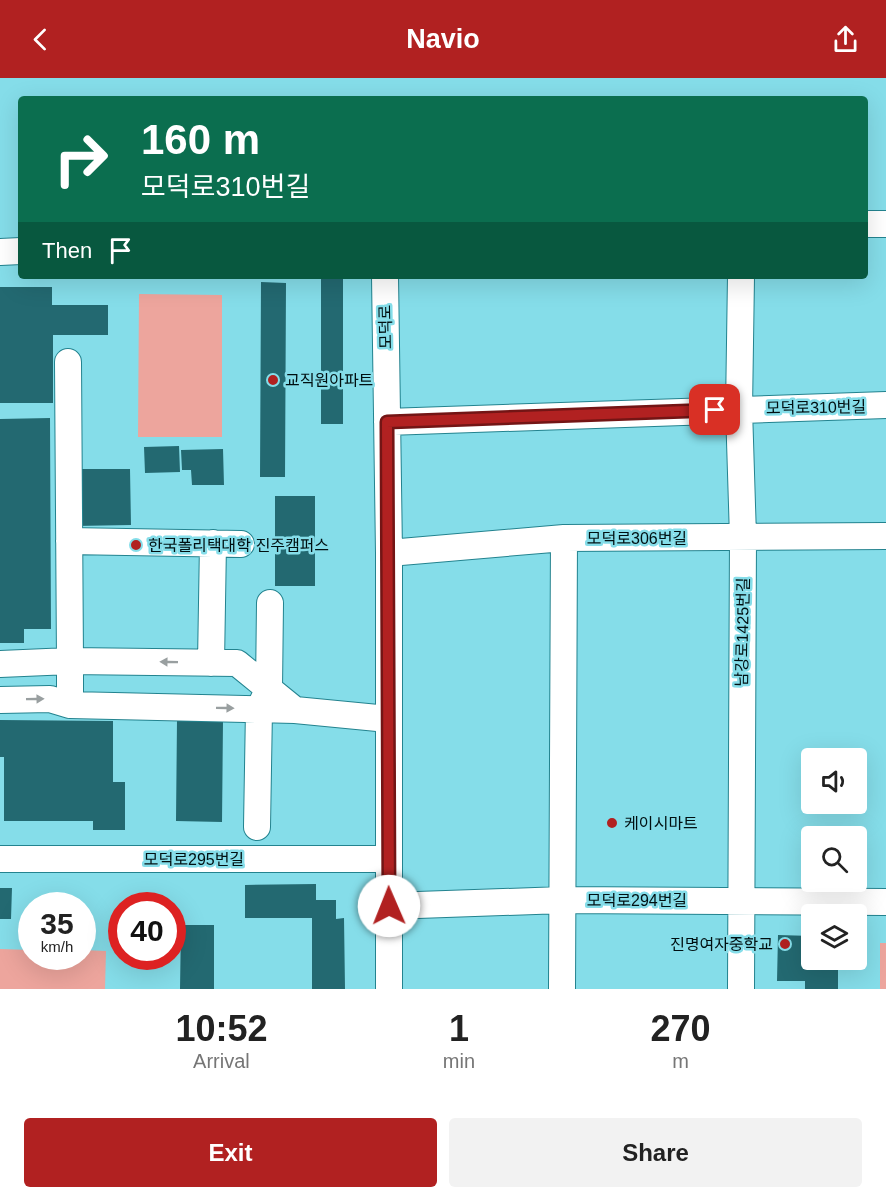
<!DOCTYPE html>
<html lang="en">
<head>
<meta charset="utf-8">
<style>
	:root { --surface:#fff; --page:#f2f2f2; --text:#222; --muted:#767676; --accent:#b12121 }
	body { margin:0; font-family:Arial,"Noto Sans KR",sans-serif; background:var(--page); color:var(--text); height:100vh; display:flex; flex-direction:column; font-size:22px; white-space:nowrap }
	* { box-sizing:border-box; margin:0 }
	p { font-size:20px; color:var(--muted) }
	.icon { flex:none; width:33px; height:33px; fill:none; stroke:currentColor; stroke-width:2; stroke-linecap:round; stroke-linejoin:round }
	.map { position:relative; height:911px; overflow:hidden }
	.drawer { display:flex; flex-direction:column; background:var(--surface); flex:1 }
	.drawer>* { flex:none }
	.top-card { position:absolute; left:18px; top:18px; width:850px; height:183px; border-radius:6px; box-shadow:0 6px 24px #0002; background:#0b6e4f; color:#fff; overflow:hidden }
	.buttons { position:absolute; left:801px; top:670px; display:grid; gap:12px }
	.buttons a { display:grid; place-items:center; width:66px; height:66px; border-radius:6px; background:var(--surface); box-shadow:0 6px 24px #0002; font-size:30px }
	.speed { position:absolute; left:18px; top:814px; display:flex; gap:12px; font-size:30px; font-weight:700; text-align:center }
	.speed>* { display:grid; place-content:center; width:78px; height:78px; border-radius:50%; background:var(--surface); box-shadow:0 6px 24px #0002; line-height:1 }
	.speed small { font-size:15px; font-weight:400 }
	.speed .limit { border:9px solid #d22; background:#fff; color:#111 }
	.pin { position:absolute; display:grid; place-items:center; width:51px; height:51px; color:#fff; margin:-26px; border-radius:12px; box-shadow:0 3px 9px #0006 }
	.me { position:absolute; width:66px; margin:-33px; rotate:359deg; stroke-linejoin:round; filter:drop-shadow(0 0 4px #0008) }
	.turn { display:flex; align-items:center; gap:21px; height:126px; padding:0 24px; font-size:27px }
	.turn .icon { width:78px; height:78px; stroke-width:2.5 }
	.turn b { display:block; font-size:42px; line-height:51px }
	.then { display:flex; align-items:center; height:57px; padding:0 24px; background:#0003; gap:12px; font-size:22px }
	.eta { display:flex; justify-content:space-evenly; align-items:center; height:102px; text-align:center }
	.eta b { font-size:36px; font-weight:800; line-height:42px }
	.button { display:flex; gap:12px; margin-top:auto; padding:12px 24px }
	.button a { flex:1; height:69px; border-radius:6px; background:var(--accent); color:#fff; font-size:24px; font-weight:800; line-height:69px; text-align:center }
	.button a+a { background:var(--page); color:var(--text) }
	header { display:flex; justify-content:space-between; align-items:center; height:78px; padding:0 24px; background:var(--accent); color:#fff; font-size:27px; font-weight:800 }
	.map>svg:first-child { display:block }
</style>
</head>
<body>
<header><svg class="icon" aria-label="back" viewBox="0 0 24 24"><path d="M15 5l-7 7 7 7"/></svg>Navio<svg class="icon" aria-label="share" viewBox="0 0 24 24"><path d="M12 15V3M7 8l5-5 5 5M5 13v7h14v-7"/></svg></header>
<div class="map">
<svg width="886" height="911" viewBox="0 0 886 911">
	<rect width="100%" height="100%" fill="#85dde9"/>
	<!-- green -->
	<path fill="#eda59d" d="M 139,216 L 222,217 L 222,359 L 138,359 Z
		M 880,865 L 886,865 L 886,911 L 880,911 Z
		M 0,871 L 31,872 L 32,879 L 82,879 L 83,872 L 106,873 L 105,911 L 0,911 Z"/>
	<!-- building -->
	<path fill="#236971" d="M 321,201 L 343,201 L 343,346 L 321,346 Z
		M 261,204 L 286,205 L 285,399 L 260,399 Z
		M 0,209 L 52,209 L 52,227 L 108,227 L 108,257 L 53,257 L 53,325 L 0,325 Z
		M 50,340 L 51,551 L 24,551 L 24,565 L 0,565 L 0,341 Z
		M 179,368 L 180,394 L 145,395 L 144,369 Z
		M 223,371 L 224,407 L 192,407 L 191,392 L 182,392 L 181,372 Z
		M 75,391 L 130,391 L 131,447 L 76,448 Z
		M 275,418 L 315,418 L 315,508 L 275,508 Z
		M 0,642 L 113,643 L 113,704 L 125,704 L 125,752 L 93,752 L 93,743 L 4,743 L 4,679 L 0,679 Z
		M 177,642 L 223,643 L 222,744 L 176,743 Z
		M 316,806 L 316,822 L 336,822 L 336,841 L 344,840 L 345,911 L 312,911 L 312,840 L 245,840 L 245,807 Z
		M 0,810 L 12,810 L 11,841 L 0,841 Z
		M 181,847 L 214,847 L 214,911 L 180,911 Z
		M 778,857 L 812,858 L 812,882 L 838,882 L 838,911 L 805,911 L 805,903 L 777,903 Z"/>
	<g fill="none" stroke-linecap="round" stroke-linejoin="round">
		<!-- minor casing -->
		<g stroke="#23838f" stroke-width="28">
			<path id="minor" d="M 866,146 L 886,146
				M 0,174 L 21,173
				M 385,198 L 389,475 L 389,911
				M 387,344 L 886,327
				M 69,463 L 241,466
				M 389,475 L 564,460 L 886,458
				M 211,585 L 213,465
				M 0,586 L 70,583 L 68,284
				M 0,622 L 50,621 L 70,627
				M 295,632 L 237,585 L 70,583 L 70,627 L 295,632 L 388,641
				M 257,749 L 259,631 L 269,610 L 270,525
				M 0,781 L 387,781
				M 389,828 L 563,822 L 886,824
				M 562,911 L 564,460
				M 741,911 L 743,459 L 739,331 L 741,198"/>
		</g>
		<!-- minor -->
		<use href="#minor" stroke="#fff" stroke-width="26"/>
	</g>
	<!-- one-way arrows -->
	<defs><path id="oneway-solid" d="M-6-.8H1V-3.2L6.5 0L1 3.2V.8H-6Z" transform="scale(1.5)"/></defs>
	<g fill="#999fa0">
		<use href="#oneway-solid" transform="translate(169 584) rotate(-179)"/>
		<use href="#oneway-solid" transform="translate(35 621) rotate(-1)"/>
		<use href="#oneway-solid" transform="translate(225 630) rotate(1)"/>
	</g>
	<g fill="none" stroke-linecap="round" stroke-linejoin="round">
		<!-- route casing -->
		<g stroke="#731515" stroke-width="15">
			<path id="route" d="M 389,828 L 387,344 L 715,332"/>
		</g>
		<!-- route -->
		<use href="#route" stroke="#b12121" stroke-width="10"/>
	</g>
	<!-- markers -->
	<g fill="#b12121" stroke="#85dde9" stroke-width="2">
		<circle cx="273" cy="302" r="6"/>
		<circle cx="136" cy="467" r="6"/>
		<circle cx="612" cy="745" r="6"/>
		<circle cx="785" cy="866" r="6"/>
	</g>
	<g text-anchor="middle" stroke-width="5" stroke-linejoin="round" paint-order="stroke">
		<!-- street labels -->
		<g font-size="16" fill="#000f11" stroke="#85dde9">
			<text transform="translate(385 249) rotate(-91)" y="6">모덕로</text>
			<text transform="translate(816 329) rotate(-1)" y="6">모덕로310번길</text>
			<text x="637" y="466">모덕로306번길</text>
			<text transform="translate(742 554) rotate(-89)" y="6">남강로1425번길</text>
			<text x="194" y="787">모덕로295번길</text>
			<text x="637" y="828">모덕로294번길</text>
		</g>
		<!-- poi labels -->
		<g font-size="16" fill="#000f11" stroke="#85dde9" text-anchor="start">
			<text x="285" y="308">교직원아파트</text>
			<text x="148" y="473">한국폴리택대학 진주캠퍼스</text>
			<text x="624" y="751">케이시마트</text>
			<text x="773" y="872" text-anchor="end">진명여자중학교</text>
		</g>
	</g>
</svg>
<div class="buttons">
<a><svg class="icon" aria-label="sound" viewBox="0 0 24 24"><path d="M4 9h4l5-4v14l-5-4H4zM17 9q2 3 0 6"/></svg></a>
<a><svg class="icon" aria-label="search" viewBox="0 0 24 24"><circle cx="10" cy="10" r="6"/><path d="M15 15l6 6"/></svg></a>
<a><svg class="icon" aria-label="layers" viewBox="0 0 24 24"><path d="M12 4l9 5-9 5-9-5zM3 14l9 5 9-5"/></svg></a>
</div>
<div class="speed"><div>35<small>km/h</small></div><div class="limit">40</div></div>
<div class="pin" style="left:715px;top:332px;background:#d93025"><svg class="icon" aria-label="arrive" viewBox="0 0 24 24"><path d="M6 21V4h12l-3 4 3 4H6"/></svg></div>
<svg class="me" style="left:389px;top:828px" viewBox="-20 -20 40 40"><circle r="19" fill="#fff"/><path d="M0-13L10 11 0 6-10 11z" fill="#b12121"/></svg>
<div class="top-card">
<div class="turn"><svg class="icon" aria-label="right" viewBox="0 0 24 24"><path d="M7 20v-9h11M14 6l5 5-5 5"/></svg><div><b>160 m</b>모덕로310번길</div></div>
<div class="then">Then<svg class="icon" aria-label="arrive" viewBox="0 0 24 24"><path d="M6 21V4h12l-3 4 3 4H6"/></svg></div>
</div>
</div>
<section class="drawer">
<div class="eta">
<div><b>10:52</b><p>Arrival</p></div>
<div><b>1</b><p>min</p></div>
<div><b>270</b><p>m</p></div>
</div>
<div class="button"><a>Exit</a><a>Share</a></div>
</section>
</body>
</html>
